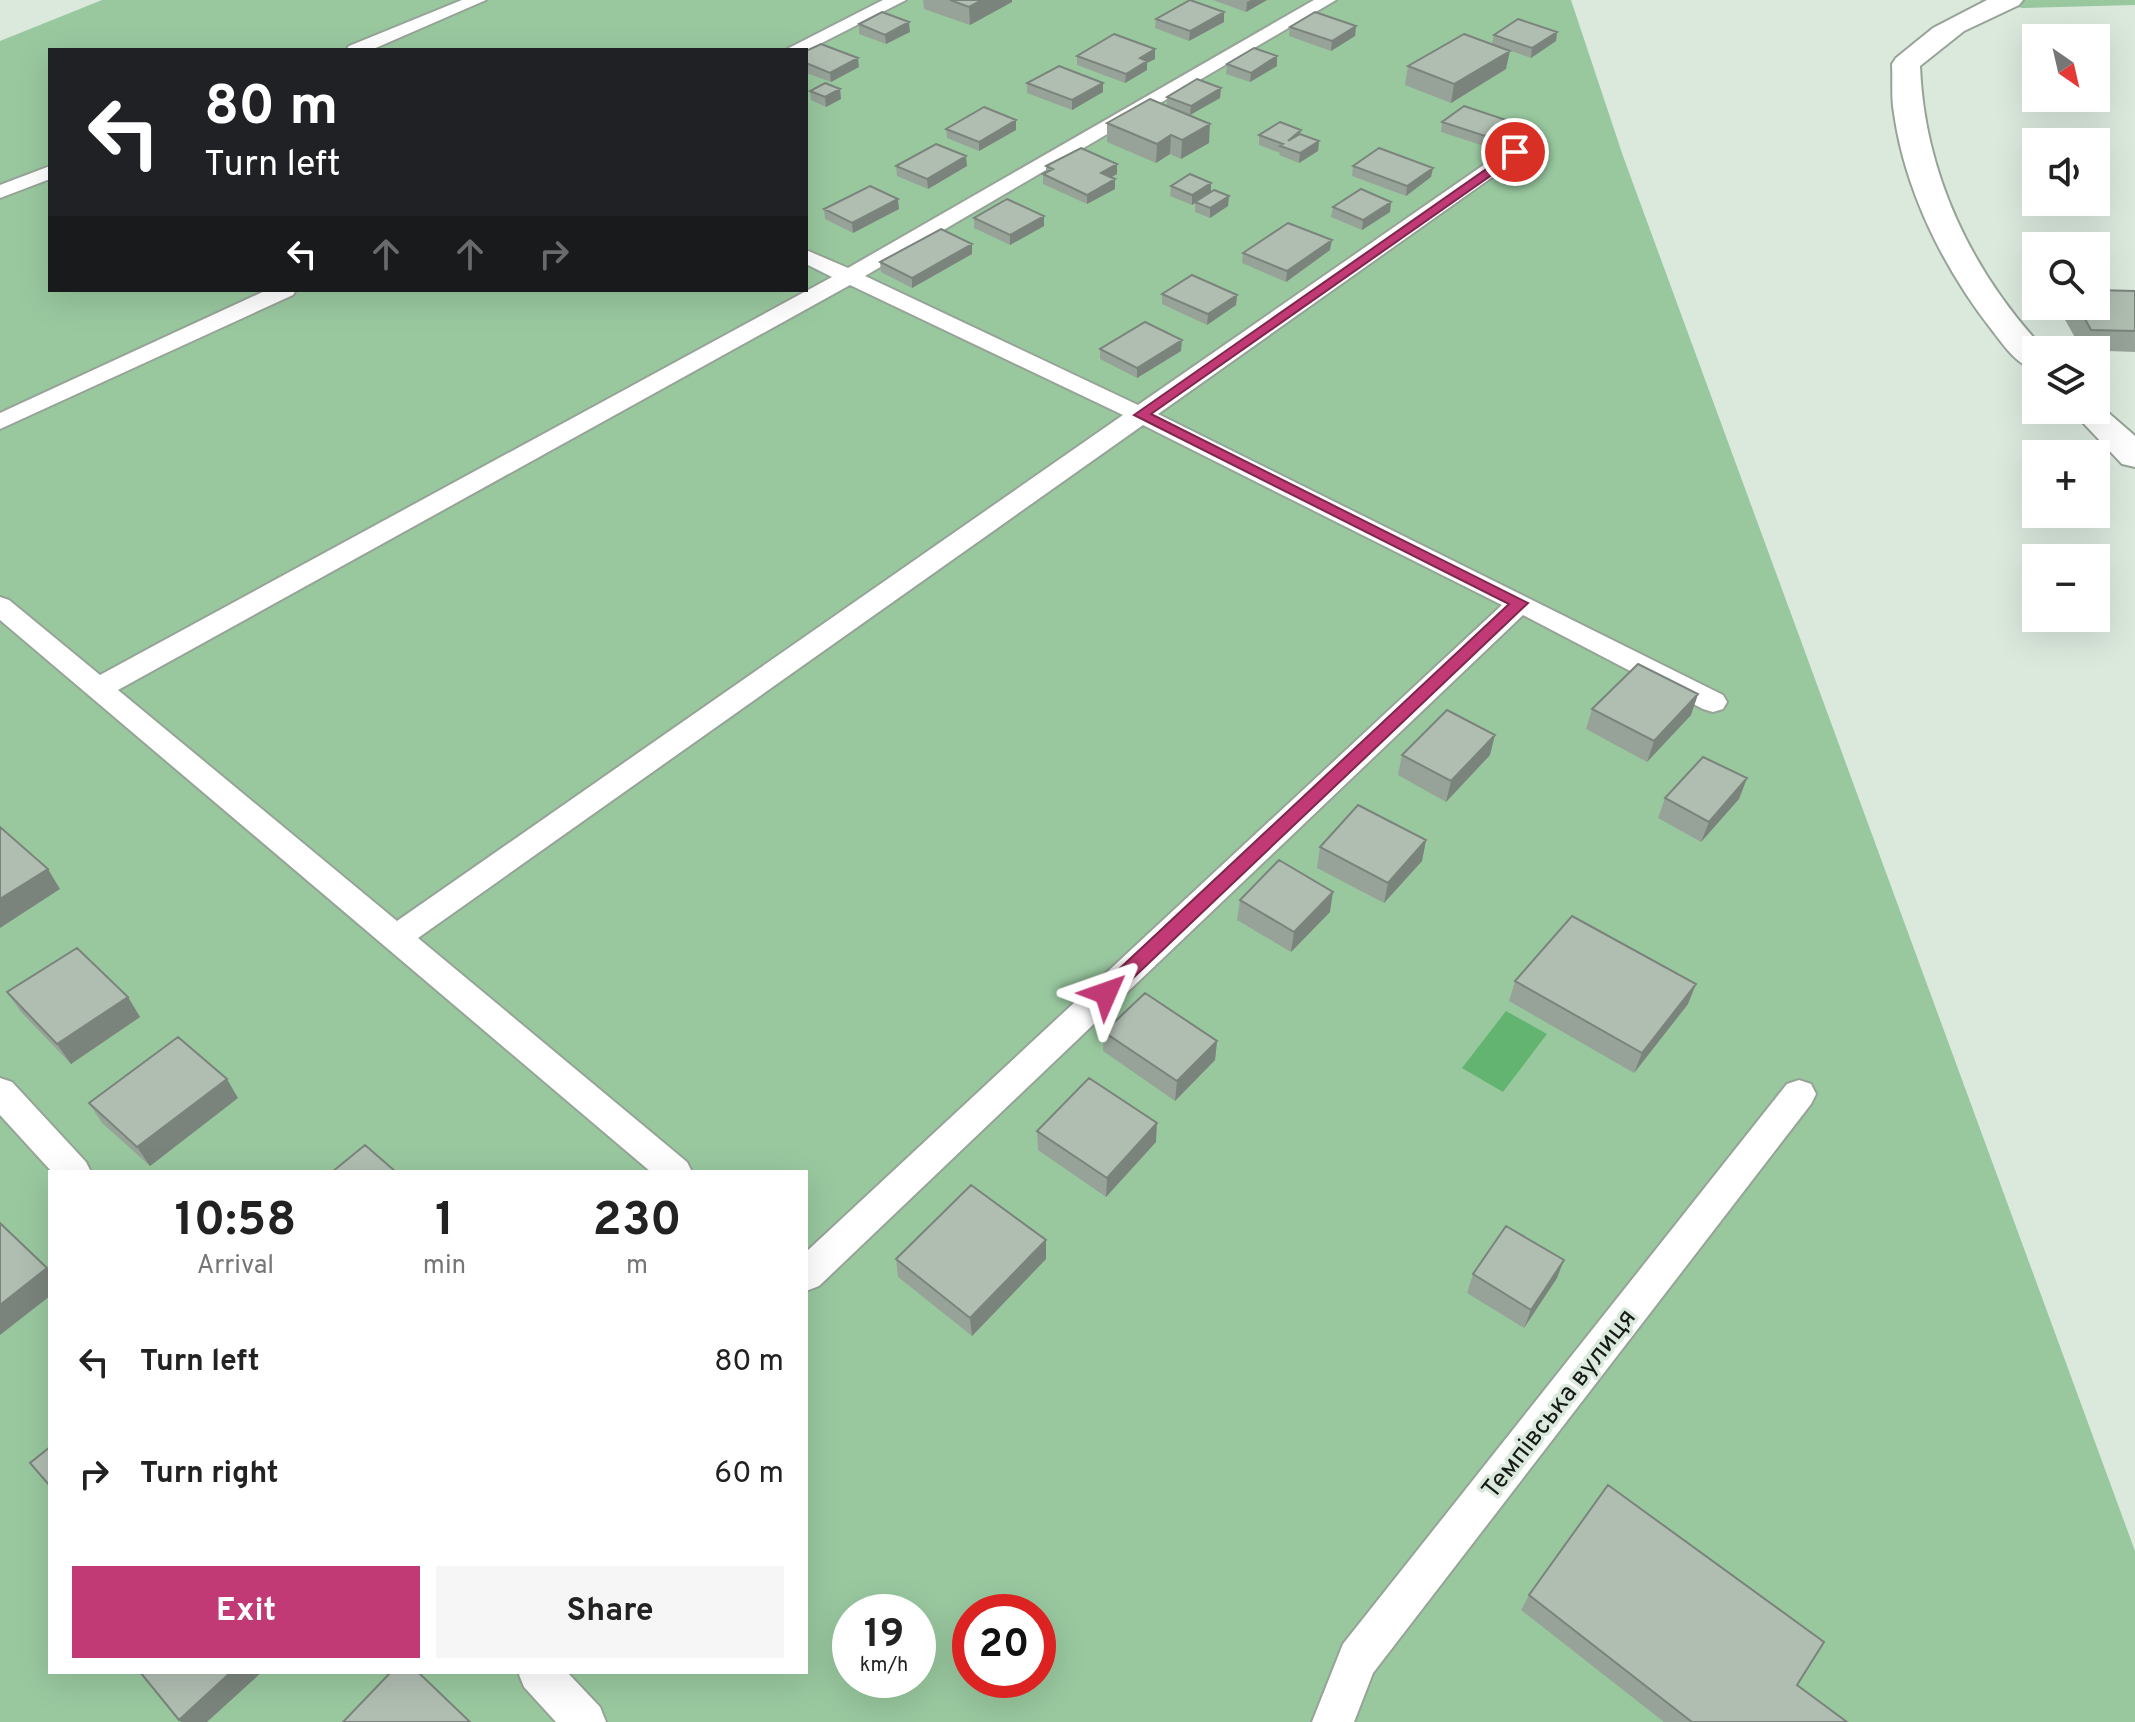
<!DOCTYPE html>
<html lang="en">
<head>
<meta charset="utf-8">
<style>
	:root { --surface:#fff; --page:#f6f6f6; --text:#222; --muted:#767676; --accent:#c23a75 }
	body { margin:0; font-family:Overpass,sans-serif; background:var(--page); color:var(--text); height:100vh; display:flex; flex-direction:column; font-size:30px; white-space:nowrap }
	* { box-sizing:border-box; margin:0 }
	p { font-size:26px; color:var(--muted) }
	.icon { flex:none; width:44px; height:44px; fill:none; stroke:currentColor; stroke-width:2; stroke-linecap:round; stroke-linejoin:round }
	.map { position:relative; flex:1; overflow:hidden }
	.sheet { position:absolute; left:48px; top:1170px; width:760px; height:504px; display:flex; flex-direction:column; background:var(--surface); border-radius:0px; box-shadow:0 8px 32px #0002 }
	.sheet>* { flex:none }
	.guide { position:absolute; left:48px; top:48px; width:760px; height:244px; border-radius:0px; box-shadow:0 8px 32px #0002; background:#202124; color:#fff; overflow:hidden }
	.needle { width:52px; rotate:146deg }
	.buttons { position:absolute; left:2022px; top:24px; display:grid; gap:16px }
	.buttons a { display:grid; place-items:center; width:88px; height:88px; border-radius:0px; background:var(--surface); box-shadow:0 8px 32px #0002; font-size:40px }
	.speed { position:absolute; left:832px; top:1594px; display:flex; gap:16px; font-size:40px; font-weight:700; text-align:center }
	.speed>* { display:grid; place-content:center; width:104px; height:104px; border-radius:50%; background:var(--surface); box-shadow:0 8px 32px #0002; line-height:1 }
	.speed small { font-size:20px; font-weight:400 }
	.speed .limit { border:12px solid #d22; background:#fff; color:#111 }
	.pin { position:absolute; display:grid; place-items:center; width:68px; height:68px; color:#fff; margin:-34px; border:4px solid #fff; border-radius:50%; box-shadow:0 2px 8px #0007 }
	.me { position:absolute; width:88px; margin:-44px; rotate:47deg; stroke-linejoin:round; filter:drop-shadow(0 0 6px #0008) }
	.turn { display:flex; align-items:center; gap:28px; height:168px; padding:0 24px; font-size:36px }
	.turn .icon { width:104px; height:104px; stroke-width:2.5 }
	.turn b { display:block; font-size:56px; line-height:68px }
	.lanes { display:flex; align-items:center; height:76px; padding:0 24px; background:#0003; justify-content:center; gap:40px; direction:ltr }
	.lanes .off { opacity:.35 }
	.eta { display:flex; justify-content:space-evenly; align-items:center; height:136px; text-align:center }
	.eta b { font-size:48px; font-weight:700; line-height:56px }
	.cta { display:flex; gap:16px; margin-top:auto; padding:16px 24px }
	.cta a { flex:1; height:92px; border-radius:0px; background:var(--accent); color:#fff; font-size:32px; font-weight:700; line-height:92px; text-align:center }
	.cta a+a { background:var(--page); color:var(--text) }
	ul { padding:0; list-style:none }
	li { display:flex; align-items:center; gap:24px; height:112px; padding:0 24px }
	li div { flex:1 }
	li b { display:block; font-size:30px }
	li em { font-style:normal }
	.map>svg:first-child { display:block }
</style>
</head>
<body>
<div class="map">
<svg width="2135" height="1722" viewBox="0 0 2135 1722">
	<rect width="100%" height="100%" fill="#dbe9dd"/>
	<!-- green -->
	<path fill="#99c89f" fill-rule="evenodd" d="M 102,0 L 1571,0 L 1623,156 L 2135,1551 L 2135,1722 L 0,1722 L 0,41 ZM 50,50 L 806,50 L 806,290 L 50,290 ZM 50,1172 L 806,1172 L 806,1672 L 50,1672 ZM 850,1612 L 918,1612 L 918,1680 L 850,1680 ZM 970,1612 L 1038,1612 L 1038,1680 L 970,1680 Z
		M 1979,0 L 2135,0 L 2135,5 L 2023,8 Z"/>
	<!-- water -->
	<path fill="#63b471" d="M 1506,1011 L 1547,1034 L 1503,1092 L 1462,1068 Z"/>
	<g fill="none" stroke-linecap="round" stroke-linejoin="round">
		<!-- service casing -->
		<g stroke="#96a397" stroke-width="4">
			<path id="service" d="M 462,0 L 486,0 L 371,50 L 346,50 L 349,46 Z
				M 883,0 L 906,0 L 806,51 L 785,50 Z
				M 1314,0 L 1336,0 L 865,276 L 1138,405 L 1508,148 L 1522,148 L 1525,152 L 1522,156 L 1158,414 L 1723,695 L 1727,702 L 1723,709 L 1713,712 L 1703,709 L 1523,615 L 819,1286 L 806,1291 L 806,1252 L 1502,605 L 1143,425 L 418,938 L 687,1162 L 692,1172 L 651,1172 L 0,620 L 0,597 L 9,600 L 100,675 L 832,277 L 806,264 L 806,250 L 848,268 ZM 850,285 L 1123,415 L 397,921 L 118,690 Z
				M 50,166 L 50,179 L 0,198 L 0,185 Z
				M 267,290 L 296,290 L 293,295 L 0,429 L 0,413 Z
				M 0,1078 L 12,1082 L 86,1162 L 91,1172 L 52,1172 L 0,1115 Z
				M 1799,1080 L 1811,1084 L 1816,1094 L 1811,1104 L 1373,1673 L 1354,1722 L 1312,1722 L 1343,1644 L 1787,1084 Z
				M 518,1672 L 567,1672 L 600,1707 L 606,1722 L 556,1722 L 524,1687 Z"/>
		</g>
		<!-- minor casing -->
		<g stroke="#96a397" stroke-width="4">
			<path id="minor" d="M 1987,0 L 2023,0 L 2019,5 L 1964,31 L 1920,66 C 1924,173 1972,273 2045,350 L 2036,350 L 2036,370 C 2017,365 2004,346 1992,330 C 1944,269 1905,191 1894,113 C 1891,97 1893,80 1892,64 L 1896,58 L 1933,28 Z
				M 2096,402 L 2135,436 L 2135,467 L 2122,464 L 2071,410 L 2096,410 Z"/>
		</g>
		<!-- service -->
		<use href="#service" fill="#fff" fill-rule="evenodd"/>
		<!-- minor -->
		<use href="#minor" fill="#fff" fill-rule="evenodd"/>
	</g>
	<!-- wall -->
	<path fill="#97a398" d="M 923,0 L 1012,0 L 1012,2 L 970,25 L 924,9 Z
		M 1213,0 L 1267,0 L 1246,12 Z
		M 1156,19 L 1224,22 L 1189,41 L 1155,28 Z
		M 859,24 L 910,32 L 886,44 L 859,34 Z
		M 1356,26 L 1355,36 L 1331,51 L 1289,36 L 1290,27 Z
		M 1557,32 L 1556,41 L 1531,58 L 1492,44 L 1506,69 L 1451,103 L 1405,85 L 1408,66 L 1492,44 L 1494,35 Z
		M 1155,49 L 1155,59 L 1147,63 L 1147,70 L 1125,83 L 1077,65 L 1077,56 Z
		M 806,51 L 859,67 L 831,82 L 806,73 Z
		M 1277,56 L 1277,66 L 1250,82 L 1226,74 L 1227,64 Z
		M 1027,83 L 1103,92 L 1072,110 L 1027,93 Z
		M 1221,88 L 1220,98 L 1190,115 L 1209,143 L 1181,159 L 1170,154 L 1156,163 L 1107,142 L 1107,123 L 1167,106 L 1167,97 Z
		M 840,89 L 841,99 L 826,107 L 811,100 L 810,91 Z
		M 1442,122 L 1504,130 L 1484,146 L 1441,132 Z
		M 946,129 L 1016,130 L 979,151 L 947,138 Z
		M 1301,130 L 1301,134 L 1319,141 L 1318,151 L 1299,163 L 1279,155 L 1280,153 L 1259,145 L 1259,135 Z
		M 1117,164 L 1117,174 L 1111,177 L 1115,179 L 1115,189 L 1087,204 L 1043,184 L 1043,174 L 1046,173 L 1046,166 Z
		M 896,166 L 967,166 L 928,189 L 897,176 Z
		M 1353,166 L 1433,168 L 1431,177 L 1406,196 L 1352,176 Z
		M 1211,183 L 1211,192 L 1229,196 L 1228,206 L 1210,218 L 1195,212 L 1195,203 L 1192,205 L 1170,196 L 1171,186 Z
		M 1391,202 L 1390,212 L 1362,230 L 1331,217 L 1333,207 Z
		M 824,209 L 899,209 L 853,233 L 825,219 Z
		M 974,218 L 1044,226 L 1010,245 L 974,228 Z
		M 1330,250 L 1286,282 L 1242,263 L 1243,253 Z
		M 972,254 L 912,288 L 881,272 L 880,262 Z
		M 2135,291 L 2135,352 L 2082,350 L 2059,309 L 2060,306 L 2096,306 Z
		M 1162,294 L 1237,295 L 1236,305 L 1207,325 L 1162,304 Z
		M 1100,349 L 1181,351 L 1137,378 L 1100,359 Z
		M 1698,694 L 1691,715 L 1647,762 L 1586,729 L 1592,709 Z
		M 1402,755 L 1490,755 L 1446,802 L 1398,775 Z
		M 1747,778 L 1739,799 L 1701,842 L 1658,818 L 1665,798 Z
		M 1426,840 L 1422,861 L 1384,903 L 1317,868 L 1320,847 Z
		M 1240,900 L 1330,912 L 1291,952 L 1237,920 Z
		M 1515,981 L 1688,1004 L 1634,1073 L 1509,1001 Z
		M 7,992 L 128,997 L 140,1017 L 71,1064 L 21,1012 Z
		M 1104,1032 L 1217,1041 L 1215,1060 L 1175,1101 L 1103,1051 Z
		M 238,1098 L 150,1166 L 102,1123 L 89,1103 Z
		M 1037,1131 L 1156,1142 L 1106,1197 L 1038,1150 Z
		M 1046,1240 L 1046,1259 L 972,1336 L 898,1277 L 896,1259 Z
		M 1473,1274 L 1557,1278 L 1524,1328 L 1467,1293 Z
		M 1529,1595 L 1797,1685 L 1847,1722 L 1664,1722 L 1521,1610 Z"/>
	<!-- shaded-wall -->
	<path fill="#7b847c" d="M 982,0 L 1012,0 L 1012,2 L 970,25 L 969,7 Z
		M 1251,0 L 1267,0 L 1246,12 L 1247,2 Z
		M 1224,12 L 1224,22 L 1189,41 L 1190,31 Z
		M 909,22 L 910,32 L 886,44 L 885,35 Z
		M 1356,26 L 1355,36 L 1331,51 L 1332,41 Z
		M 1557,32 L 1556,41 L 1531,58 L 1532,48 Z
		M 1155,49 L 1155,59 L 1147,63 L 1147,70 L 1125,83 L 1126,74 L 1140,58 Z
		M 1510,51 L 1506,69 L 1451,103 L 1454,84 Z
		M 1277,56 L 1277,66 L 1250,82 L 1251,73 Z
		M 858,58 L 859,67 L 831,82 L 830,73 Z
		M 1103,83 L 1103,92 L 1072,110 L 1072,100 Z
		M 1221,88 L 1220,98 L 1190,115 L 1191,106 Z
		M 840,89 L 841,99 L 826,107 L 825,97 Z
		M 1016,120 L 1016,130 L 979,151 L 979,142 Z
		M 1506,120 L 1504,130 L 1484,146 L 1485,136 Z
		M 1210,124 L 1209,143 L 1181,159 L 1182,140 Z
		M 1171,135 L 1170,154 L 1156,163 L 1157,144 Z
		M 1319,141 L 1318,151 L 1299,163 L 1300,153 Z
		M 966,156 L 967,166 L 928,189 L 927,179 Z
		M 1117,164 L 1117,174 L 1101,183 L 1101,173 Z
		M 1433,168 L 1431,177 L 1406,196 L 1407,186 Z
		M 1115,179 L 1115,189 L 1087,204 L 1087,195 Z
		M 1211,183 L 1211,193 L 1192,205 L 1192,195 Z
		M 1229,196 L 1228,206 L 1210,218 L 1210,208 Z
		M 898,199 L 899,209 L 853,233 L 852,223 Z
		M 1391,202 L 1390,212 L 1362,230 L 1363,220 Z
		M 1044,216 L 1044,226 L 1010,245 L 1010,235 Z
		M 1332,240 L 1330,250 L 1286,282 L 1287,271 Z
		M 972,244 L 972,254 L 912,288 L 912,278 Z
		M 1237,295 L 1236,305 L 1207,325 L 1208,314 Z
		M 1182,340 L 1181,351 L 1137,378 L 1137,368 Z
		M 1698,694 L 1691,715 L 1647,762 L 1654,741 Z
		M 1495,735 L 1490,755 L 1446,802 L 1451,781 Z
		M 1747,778 L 1739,799 L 1701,842 L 1709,822 Z
		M 1426,840 L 1422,861 L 1384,903 L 1388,883 Z
		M 48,869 L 60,889 L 0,928 L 0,899 Z
		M 1333,892 L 1330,912 L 1291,952 L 1294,932 Z
		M 1696,984 L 1688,1004 L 1634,1073 L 1642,1053 Z
		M 128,997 L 140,1017 L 71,1064 L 57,1044 Z
		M 1217,1041 L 1215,1060 L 1175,1101 L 1177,1081 Z
		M 227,1079 L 238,1098 L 150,1166 L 137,1147 Z
		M 1157,1123 L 1156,1142 L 1106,1197 L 1107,1178 Z
		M 1046,1240 L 1046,1259 L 972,1336 L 970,1318 Z
		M 1564,1260 L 1557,1278 L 1524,1328 L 1531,1310 Z
		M 47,1268 L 50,1271 L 50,1296 L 0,1335 L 0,1305 Z
		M 231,1672 L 262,1672 L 207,1722 L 181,1722 L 179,1720 Z"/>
	<!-- building -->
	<path fill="#b0bdb1" stroke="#7b847c" stroke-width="2" d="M 950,0 L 982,0 L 969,7 Z
		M 1190,0 L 1224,12 L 1190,31 L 1156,19 Z
		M 882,12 L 909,22 L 885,35 L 859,24 Z
		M 1315,12 L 1356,26 L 1332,41 L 1290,27 Z
		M 1518,19 L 1557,32 L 1532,48 L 1494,35 Z
		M 1114,34 L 1155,49 L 1140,58 L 1147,61 L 1126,74 L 1077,56 Z
		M 1464,34 L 1510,51 L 1454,84 L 1408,66 Z
		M 821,44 L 858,58 L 830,73 L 806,63 L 806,51 Z
		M 1254,48 L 1277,56 L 1251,73 L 1227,64 Z
		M 1059,66 L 1103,83 L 1072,100 L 1027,83 Z
		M 1197,79 L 1221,88 L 1191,106 L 1167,97 Z
		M 825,83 L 840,89 L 825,97 L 810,91 Z
		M 1150,99 L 1210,124 L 1182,140 L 1171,135 L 1157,144 L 1107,123 Z
		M 1464,106 L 1506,120 L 1485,136 L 1442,122 Z
		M 984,107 L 1016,120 L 979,142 L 946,129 Z
		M 1280,122 L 1301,130 L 1288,141 L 1300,134 L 1319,141 L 1300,153 L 1280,146 L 1283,144 L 1259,135 Z
		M 936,144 L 966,156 L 927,179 L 896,166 Z
		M 1081,148 L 1117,164 L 1101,173 L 1115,179 L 1087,195 L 1043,174 L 1053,169 L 1046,166 Z
		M 1379,148 L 1433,168 L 1407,186 L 1353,166 Z
		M 1190,174 L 1211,183 L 1192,195 L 1171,186 Z
		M 870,186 L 898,199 L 852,223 L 824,209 Z
		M 1361,189 L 1391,202 L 1363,220 L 1333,207 Z
		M 1214,190 L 1229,196 L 1210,208 L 1195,202 Z
		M 1007,199 L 1044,216 L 1010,235 L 974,218 Z
		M 1288,223 L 1332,240 L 1287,271 L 1243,253 Z
		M 941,229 L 972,244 L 912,278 L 880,262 Z
		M 1192,275 L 1237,295 L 1208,314 L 1162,294 Z
		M 2096,290 L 2135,291 L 2135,331 L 2091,330 L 2078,306 L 2096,306 Z
		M 1145,322 L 1182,340 L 1137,368 L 1100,349 Z
		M 1638,664 L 1698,694 L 1654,741 L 1592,709 Z
		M 1447,710 L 1495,735 L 1451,781 L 1402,755 Z
		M 1703,757 L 1747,778 L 1709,822 L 1665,798 Z
		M 1358,805 L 1426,840 L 1388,883 L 1320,847 Z
		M 0,827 L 48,869 L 0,899 Z
		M 1279,860 L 1333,892 L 1294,932 L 1240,900 Z
		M 1572,916 L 1696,984 L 1642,1053 L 1515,981 Z
		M 77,948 L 128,997 L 57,1044 L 7,992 Z
		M 1145,993 L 1217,1041 L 1177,1081 L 1104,1032 Z
		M 178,1037 L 227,1079 L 137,1147 L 89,1103 Z
		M 1089,1078 L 1157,1123 L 1107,1178 L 1037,1131 Z
		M 365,1145 L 396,1172 L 332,1172 Z
		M 971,1185 L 1046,1240 L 970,1318 L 896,1259 Z
		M 0,1223 L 47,1268 L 0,1305 Z
		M 1506,1226 L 1564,1260 L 1531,1310 L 1473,1274 Z
		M 50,1447 L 50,1486 L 30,1463 Z
		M 1608,1485 L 1824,1642 L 1797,1685 L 1847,1722 L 1692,1722 L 1529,1595 Z
		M 140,1672 L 231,1672 L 179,1720 Z
		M 391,1672 L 418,1672 L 470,1722 L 343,1722 Z"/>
	<!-- route -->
	<path fill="#c23a75" stroke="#7e264c" stroke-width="2" d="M 1515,149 L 1521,152 L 1520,155 L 1151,414 L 1528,603 L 1112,998 L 1099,998 L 1096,993 L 1099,988 L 1509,604 L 1134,415 Z"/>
	<g text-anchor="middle" stroke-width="7" stroke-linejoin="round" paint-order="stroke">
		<!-- near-street labels -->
		<g font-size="26" fill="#151a16" stroke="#dbe9dd">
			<text transform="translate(1558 1403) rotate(-52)" y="9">Темпівська вулиця</text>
		</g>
	</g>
</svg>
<div class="buttons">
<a><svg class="needle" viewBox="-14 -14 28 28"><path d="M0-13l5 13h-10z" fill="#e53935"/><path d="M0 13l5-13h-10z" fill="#767676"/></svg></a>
<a><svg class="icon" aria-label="sound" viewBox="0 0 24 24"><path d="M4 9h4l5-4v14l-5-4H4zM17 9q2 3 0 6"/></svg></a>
<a><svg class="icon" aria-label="search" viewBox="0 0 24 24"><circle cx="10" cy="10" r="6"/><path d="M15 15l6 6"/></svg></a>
<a><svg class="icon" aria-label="layers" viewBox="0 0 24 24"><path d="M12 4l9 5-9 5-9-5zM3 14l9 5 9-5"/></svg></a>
<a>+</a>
<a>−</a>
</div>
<div class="speed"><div>19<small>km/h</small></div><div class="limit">20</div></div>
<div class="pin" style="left:1515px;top:152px;background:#d93025"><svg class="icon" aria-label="arrive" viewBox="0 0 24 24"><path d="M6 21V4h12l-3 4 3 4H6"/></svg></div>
<svg class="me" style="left:1106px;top:993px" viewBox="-20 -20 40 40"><path d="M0-17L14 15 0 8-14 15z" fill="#c23a75" stroke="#fff" stroke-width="4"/></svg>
<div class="guide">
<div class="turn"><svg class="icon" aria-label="left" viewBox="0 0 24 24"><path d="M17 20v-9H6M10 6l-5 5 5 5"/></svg><div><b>80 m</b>Turn left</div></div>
<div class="lanes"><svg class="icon" aria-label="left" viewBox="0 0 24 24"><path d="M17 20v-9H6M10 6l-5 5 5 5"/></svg><svg class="icon off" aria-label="ahead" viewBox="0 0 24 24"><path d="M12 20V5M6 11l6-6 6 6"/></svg><svg class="icon off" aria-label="ahead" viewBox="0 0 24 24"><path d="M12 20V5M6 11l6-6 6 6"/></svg><svg class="icon off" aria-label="right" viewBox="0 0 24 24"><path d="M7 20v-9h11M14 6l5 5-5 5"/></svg></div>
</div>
<section class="sheet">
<div class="eta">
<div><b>10:58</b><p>Arrival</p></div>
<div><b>1</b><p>min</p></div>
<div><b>230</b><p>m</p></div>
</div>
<ul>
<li><svg class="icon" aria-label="left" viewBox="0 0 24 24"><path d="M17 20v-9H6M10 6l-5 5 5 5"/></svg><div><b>Turn left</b></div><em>80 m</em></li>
<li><svg class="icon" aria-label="right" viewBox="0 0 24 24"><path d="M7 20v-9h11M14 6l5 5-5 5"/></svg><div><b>Turn right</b></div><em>60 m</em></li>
</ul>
<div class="cta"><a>Exit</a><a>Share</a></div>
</section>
</div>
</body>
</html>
